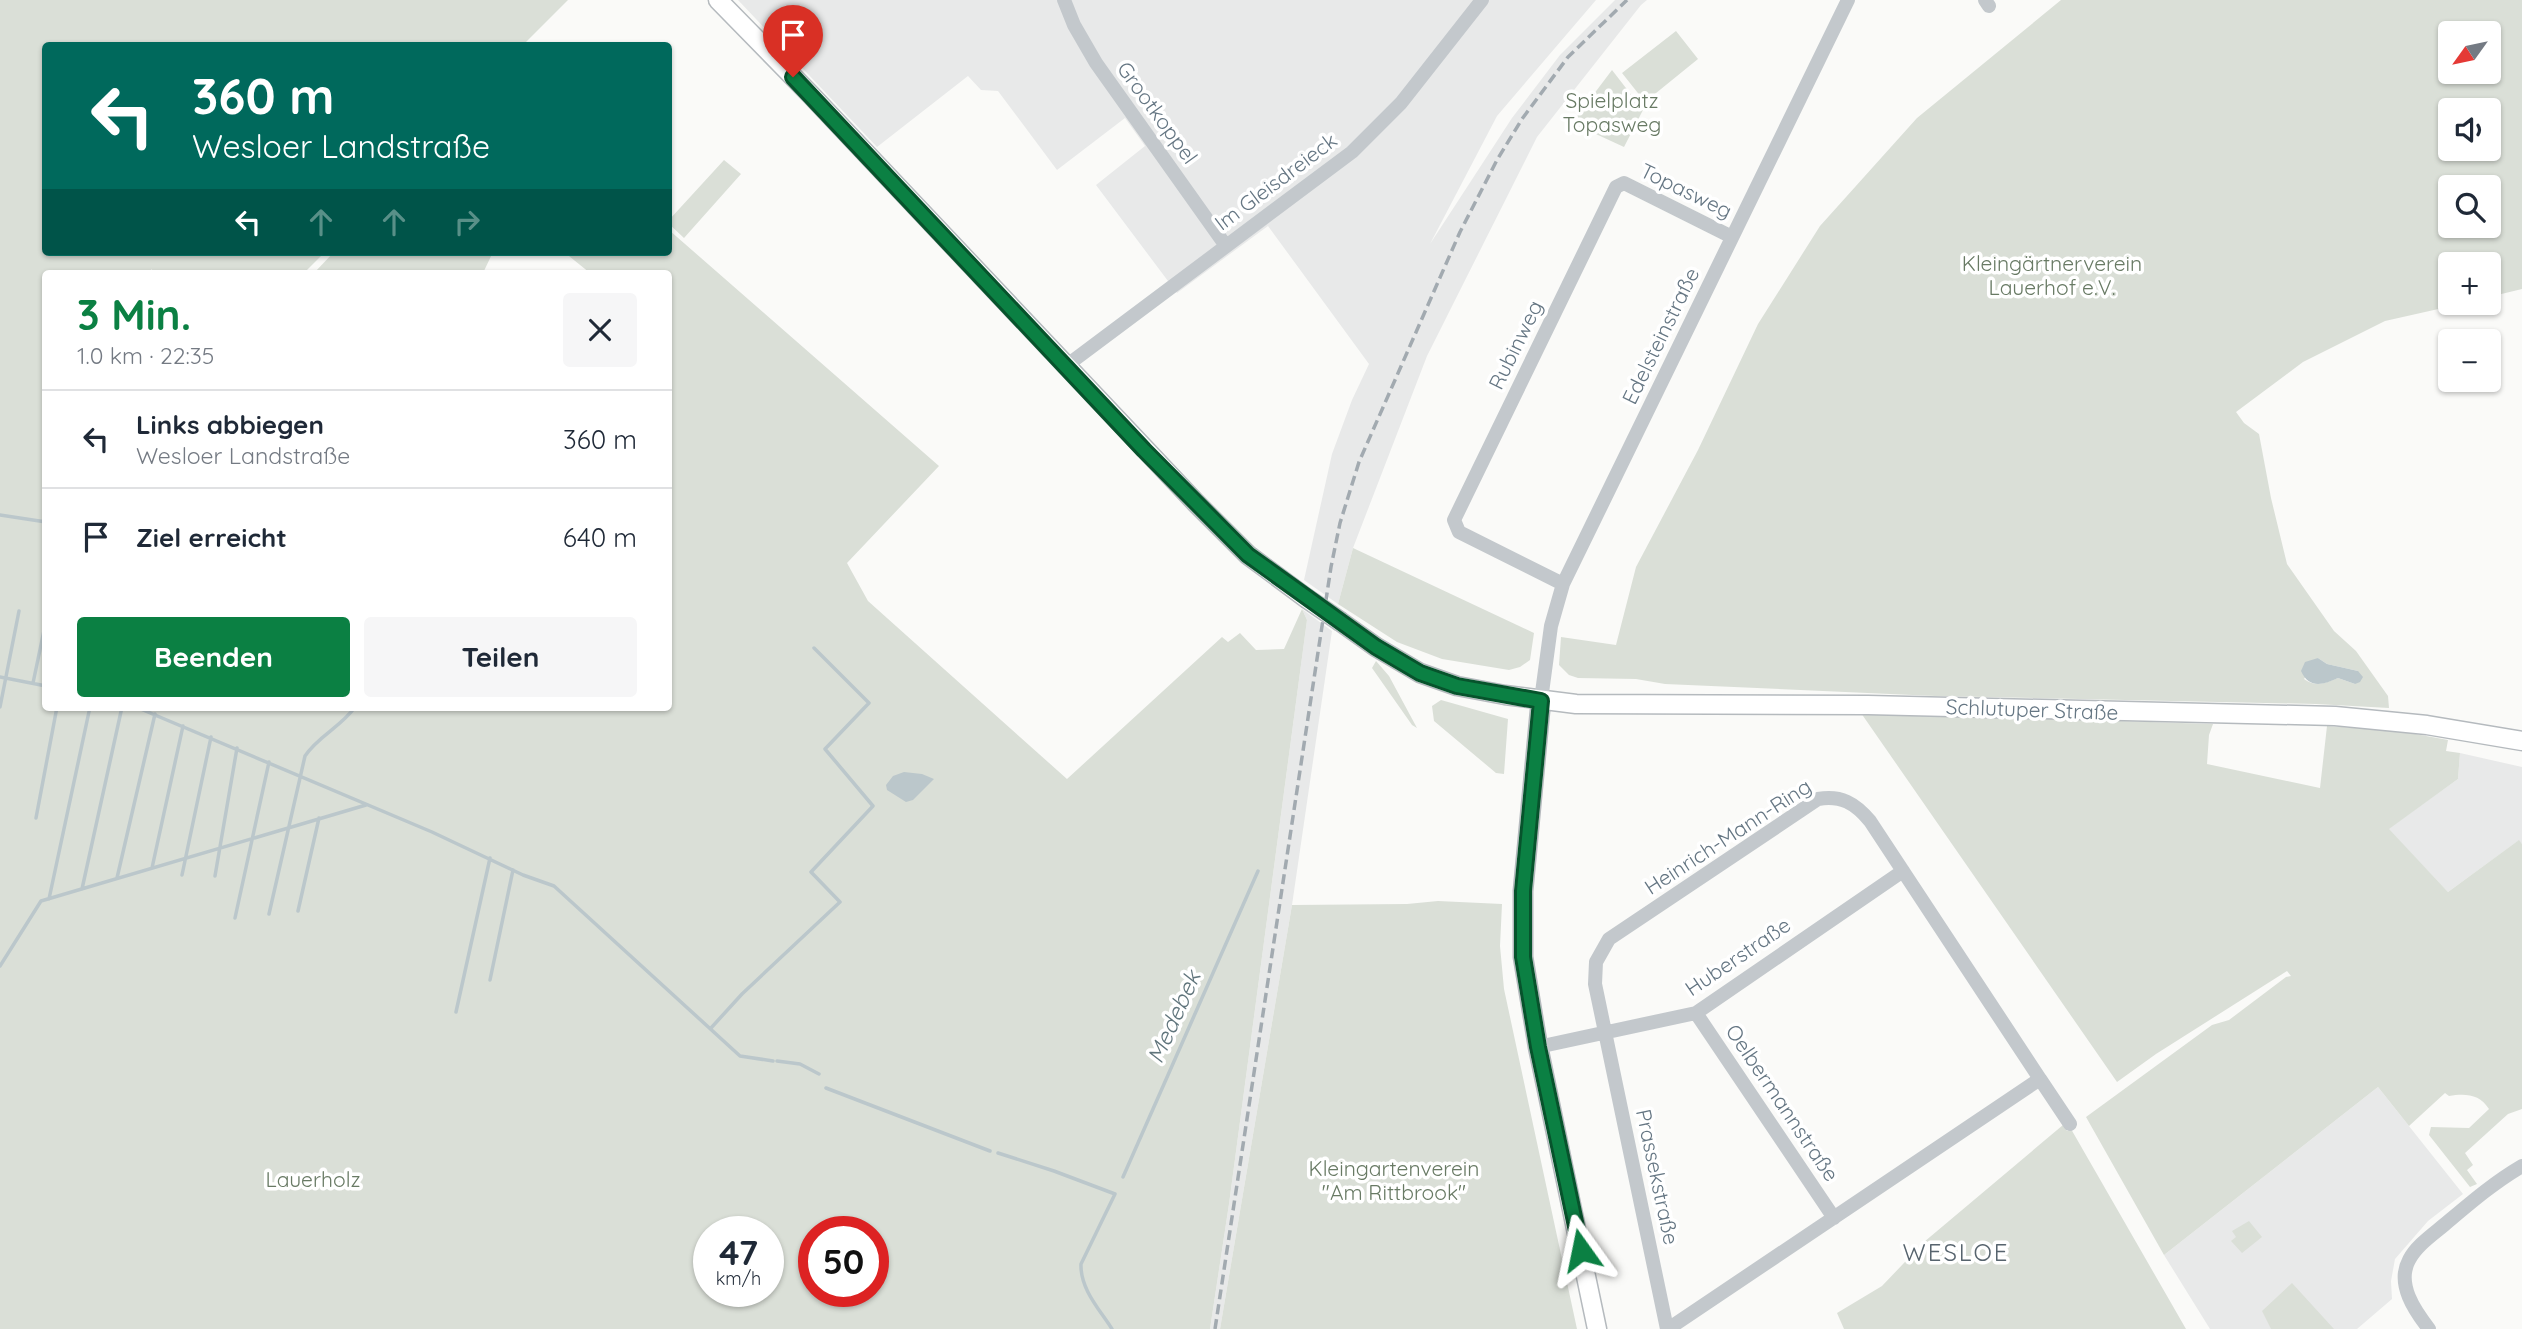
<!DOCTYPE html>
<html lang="de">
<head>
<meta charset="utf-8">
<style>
	:root { --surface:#fff; --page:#f6f6f7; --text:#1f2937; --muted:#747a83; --line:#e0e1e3; --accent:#0b8043 }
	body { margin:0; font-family:Quicksand,sans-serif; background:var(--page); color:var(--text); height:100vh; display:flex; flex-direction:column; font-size:26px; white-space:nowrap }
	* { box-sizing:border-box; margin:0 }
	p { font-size:23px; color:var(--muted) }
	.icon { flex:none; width:38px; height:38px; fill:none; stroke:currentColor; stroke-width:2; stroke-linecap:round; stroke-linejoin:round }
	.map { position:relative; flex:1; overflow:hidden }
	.panel { position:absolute; left:42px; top:270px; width:630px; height:441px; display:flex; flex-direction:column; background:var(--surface); border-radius:7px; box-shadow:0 2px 5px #0004 }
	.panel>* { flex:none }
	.top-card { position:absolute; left:42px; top:42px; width:630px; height:214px; border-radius:7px; box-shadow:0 2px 5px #0004; background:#00695c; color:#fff; overflow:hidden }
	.needle { width:46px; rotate:237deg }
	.controls { position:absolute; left:2438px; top:21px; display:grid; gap:14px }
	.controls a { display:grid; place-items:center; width:63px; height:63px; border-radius:7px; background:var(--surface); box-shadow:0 2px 5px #0004; font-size:35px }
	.speed { position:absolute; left:693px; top:1216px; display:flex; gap:14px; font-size:35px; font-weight:700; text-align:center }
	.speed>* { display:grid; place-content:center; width:91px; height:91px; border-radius:50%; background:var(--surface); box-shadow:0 2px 5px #0004; line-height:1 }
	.speed small { font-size:18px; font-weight:400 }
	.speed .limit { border:10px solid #d22; background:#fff; color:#111 }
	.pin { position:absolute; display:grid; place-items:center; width:60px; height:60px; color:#fff; margin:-72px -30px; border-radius:50% 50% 50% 0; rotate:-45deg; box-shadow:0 0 7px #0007 }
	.pin .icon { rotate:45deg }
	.me { position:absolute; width:77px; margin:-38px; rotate:348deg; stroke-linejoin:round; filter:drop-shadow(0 0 5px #0008) }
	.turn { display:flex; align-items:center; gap:24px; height:147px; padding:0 35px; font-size:32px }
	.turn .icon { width:91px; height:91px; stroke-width:2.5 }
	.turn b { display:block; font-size:49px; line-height:60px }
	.lanes { display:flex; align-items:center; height:66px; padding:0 35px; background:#0003; justify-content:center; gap:35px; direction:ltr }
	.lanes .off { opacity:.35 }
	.round { display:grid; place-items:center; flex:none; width:74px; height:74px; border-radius:7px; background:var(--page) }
	.summary { display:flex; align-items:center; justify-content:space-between; height:119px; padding:0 35px }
	h1 { font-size:42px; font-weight:800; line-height:52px; color:var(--accent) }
	.action { display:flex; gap:14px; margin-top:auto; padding:14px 35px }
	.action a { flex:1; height:80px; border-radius:7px; background:var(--accent); color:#fff; font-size:28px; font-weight:800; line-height:80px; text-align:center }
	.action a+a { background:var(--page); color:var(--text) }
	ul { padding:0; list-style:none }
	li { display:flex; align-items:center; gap:21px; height:98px; padding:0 35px; border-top:2px solid var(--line) }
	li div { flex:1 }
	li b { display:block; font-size:26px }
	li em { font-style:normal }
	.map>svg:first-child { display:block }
</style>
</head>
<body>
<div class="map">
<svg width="2522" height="1329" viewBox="0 0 2522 1329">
	<rect width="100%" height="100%" fill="#fafaf8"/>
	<!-- built -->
	<path fill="#e8e9e9" d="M 738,0 L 1596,0 L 1497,116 L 1430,244 L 1512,118 L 1560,55 L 1615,0 L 1647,0 L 1641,5 L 1537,137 L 1427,356 L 1353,548 L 1338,604 L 1304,580 L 1332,454 L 1352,400 L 1369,364 L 1268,226 L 1177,293 L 1096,185 L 1145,146 L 1125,118 L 1057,170 L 998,91 L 981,90 L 968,76 L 877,147 Z
		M 1302,609 L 1332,631 L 1292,905 L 1220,1329 L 1210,1329 L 1229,1204 L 1307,620 Z
		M 2460,753 L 2522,767 L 2522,844 L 2518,841 L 2448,892 L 2388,829 L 2458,779 Z
		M 2378,1087 L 2463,1194 L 2428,1221 L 2395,1259 L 2391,1281 L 2392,1299 L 2357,1329 L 2210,1329 L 2164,1255 Z"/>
	<!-- green -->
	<path fill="#dadfd7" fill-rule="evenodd" d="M 0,0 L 568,0 L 523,45 L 46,46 L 46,252 L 325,252 L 304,273 L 155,273 L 151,269 L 151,273 L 46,273 L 46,707 L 668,707 L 668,273 L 590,273 L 564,252 L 668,252 L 669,230 L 939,466 L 847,563 L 868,601 L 1067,779 L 1222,637 L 1228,642 L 1240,633 L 1256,650 L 1284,649 L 1302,609 L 1307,620 L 1229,1204 L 1210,1329 L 0,1329 ZM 709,1232 L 768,1232 L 768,1292 L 709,1292 ZM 814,1232 L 873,1232 L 873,1292 L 814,1292 Z
		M 2061,0 L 2522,0 L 2522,289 L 2489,297 L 2488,264 L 2450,264 L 2450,303 L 2465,303 L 2385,321 L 2303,362 L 2236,412 L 2244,423 L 2259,434 L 2271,498 L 2287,564 L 2334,631 L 2356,651 L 2388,696 L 2389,708 L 2316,704 L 1935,696 L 1665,684 L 1636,679 L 1578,678 L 1569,675 L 1559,665 L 1561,637 L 1616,645 L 1636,567 L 1698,450 L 1758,324 L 1820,226 L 1917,118 ZM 2450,33 L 2488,33 L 2488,72 L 2450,72 ZM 2450,110 L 2488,110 L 2488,149 L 2450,149 ZM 2450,187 L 2488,187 L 2488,226 L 2450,226 ZM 2318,658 L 2327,664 L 2358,671 L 2355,684 L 2338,678 C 2325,683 2316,688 2304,679 Z
		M 1676,31 L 1698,59 L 1645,102 L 1622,73 Z
		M 1612,70 L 1643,110 L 1624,147 L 1572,123 Z
		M 724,160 L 741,174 L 684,238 L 669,224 L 669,220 Z
		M 334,252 L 493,252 L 483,273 L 314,273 Z
		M 1353,548 L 1534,633 L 1530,660 L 1520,667 L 1509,670 L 1442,659 L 1397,642 L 1338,604 Z
		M 1376,661 L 1389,676 L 1417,728 L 1412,725 L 1372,668 Z
		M 1441,700 L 1508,719 L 1504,774 L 1496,773 L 1434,721 L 1432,706 Z
		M 1861,713 L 2213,724 L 2209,735 L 2207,764 L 2320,788 L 2327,726 L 2399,731 L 2448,740 L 2446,751 L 2460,753 L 2458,779 L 2389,829 L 2448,892 L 2519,840 L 2522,844 L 2522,1109 L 2508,1114 L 2465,1153 L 2473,1165 L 2467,1170 L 2477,1184 L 2470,1187 L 2429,1135 L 2431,1127 L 2469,1128 L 2489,1109 C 2480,1094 2465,1093 2449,1096 L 2445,1093 L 2409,1126 L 2378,1087 L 2164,1255 L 2086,1117 L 2212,1025 L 2229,1020 L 2286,977 L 2291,976 L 2287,971 L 2156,1054 L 2117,1082 Z
		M 1438,901 L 1502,904 L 1500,946 L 1504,989 L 1577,1329 L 1220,1329 L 1292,905 L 1407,904 Z
		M 2063,1125 L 2067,1131 L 2071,1129 L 2186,1329 L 1844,1329 L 1837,1313 L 1882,1286 L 1924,1242 Z
		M 2249,1221 L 2262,1237 L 2242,1253 L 2231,1241 L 2236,1237 L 2232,1231 Z
		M 2292,1283 L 2334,1329 L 2271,1329 L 2262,1311 Z"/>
	<!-- water -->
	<path fill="#bbc7cb" d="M 2318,658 L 2327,664 L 2358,671 L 2363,677 L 2360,682 L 2355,684 L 2338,678 C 2323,685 2309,689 2301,671 L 2305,662 Z
		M 904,772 L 922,774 L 934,779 L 913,800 L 906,802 L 887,790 L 886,785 L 893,776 Z"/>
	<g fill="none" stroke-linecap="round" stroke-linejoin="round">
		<!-- stream -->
		<path stroke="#bbc7cb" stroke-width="3.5" d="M 0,515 L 46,522
			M 0,677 L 46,686
			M 33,683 L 46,621
			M 0,707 L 19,611
			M 136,707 L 432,832 L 523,875 L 554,886 L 740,1056 L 773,1061
			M 36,818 L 57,707
			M 152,868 L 183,726
			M 182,875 L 211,737
			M 215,876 L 237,748
			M 117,878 L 155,714
			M 82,889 L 122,707
			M 49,899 L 90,707
			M 298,911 L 319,818
			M 269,914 L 305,756 C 318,736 341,727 355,707
			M 235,918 L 269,762
			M 0,966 L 41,901 L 366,805
			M 490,980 L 513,870
			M 456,1012 L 490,858
			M 711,1028 L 742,994 L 840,902 L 811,872 L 873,806 L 825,749 L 869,703 L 814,648
			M 777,1061 L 800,1064 L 819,1074
			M 826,1088 L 990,1151
			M 998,1153 L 1054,1171 L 1115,1194 L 1081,1264 C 1080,1289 1100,1310 1112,1329
			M 1123,1177 L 1258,871"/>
		<!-- major casing -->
		<g stroke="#b5babe" stroke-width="21">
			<path id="major" d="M 718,0 L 811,95 L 1196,503 L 1248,555 L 1306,598
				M 1341,622 L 1376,647 L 1420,673 L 1457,686 L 1505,695 L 1576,704 L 1868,705 L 2335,716 L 2427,725 L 2522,741
				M 1541,700 L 1523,891 L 1523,957 L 1538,1047 L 1597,1329"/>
		</g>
		<!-- minor -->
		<path stroke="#c3c8cc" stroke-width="14" d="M 1064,0 L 1074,25 L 1096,63 L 1226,246
			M 1985,0 L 1989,6
			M 1066,366 L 1352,152 L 1401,103 L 1482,0
			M 1563,584 L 1459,532 L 1454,520 L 1616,187 L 1624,183 L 1732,237
			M 1541,700 L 1551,626 L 1563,584 L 1848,0
			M 1696,1013 L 1834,1218
			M 1538,1047 L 1696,1013 L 1903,871
			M 2040,1079 L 2070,1124
			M 1667,1329 L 1595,984 L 1596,962 L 1609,939 L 1818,799 C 1841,795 1855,803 1870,821 L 2040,1079 L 1668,1329
			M 2429,1329 C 2415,1311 2396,1284 2409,1260 C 2416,1246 2432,1235 2444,1225 C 2469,1204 2493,1183 2522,1166"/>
		<!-- major -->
		<use href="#major" stroke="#fff" stroke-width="18"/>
		<!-- rail -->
		<path stroke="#a2aab0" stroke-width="3.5" stroke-dasharray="10 5" stroke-linecap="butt" d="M 1215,1329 L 1331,567 L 1340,523 L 1359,462 L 1460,232 L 1497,160 L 1522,119 L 1568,57 L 1627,0"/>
		<!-- major-bridge casing -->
		<g stroke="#b5babe" stroke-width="21" stroke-linecap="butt">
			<path id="major-bridge" d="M 1306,598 L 1341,622"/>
		</g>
		<!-- major-bridge -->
		<use href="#major-bridge" stroke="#fff" stroke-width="18"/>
	</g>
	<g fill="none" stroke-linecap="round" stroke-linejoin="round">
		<!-- route casing -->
		<g stroke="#07532c" stroke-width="18">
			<path id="route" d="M 793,77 L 1144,450 L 1248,555 L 1376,647 L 1420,673 L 1457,686 L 1541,701 L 1523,891 L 1523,957 L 1538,1047 L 1581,1250"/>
		</g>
		<!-- route -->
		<use href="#route" stroke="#0b8043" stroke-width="12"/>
	</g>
	<g text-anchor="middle" stroke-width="7" stroke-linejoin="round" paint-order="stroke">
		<!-- park labels -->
		<g font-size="21" fill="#687a64" stroke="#fff">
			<text x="1612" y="108">Spielplatz<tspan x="1612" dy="24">Topasweg</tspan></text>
			<text x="2052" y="271">Kleingärtnerverein<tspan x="2052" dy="24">Lauerhof e.V.</tspan></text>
			<text x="1394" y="1176">Kleingartenverein<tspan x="1394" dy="24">"Am Rittbrook"</tspan></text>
			<text x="313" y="1187">Lauerholz</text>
		</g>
		<!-- street labels -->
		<g font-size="21" fill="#657683" stroke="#fff">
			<text transform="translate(1157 113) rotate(54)" y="7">Grootkoppel</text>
			<text transform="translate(1276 182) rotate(-37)" y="7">Im Gleisdreieck</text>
			<text transform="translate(1686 191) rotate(26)" y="7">Topasweg</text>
			<text transform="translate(1661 336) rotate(-64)" y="7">Edelsteinstraße</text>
			<text transform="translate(1516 345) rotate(-64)" y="7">Rubinweg</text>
			<text transform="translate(2032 710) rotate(2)" y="7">Schlutuper Straße</text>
			<text transform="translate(1728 837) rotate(-33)" y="7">Heinrich-Mann-Ring</text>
			<text transform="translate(1738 957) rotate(-34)" y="7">Huberstraße</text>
			<text transform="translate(1782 1103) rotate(56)" y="7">Oelbermannstraße</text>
			<text transform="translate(1657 1177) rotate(78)" y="7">Prassekstraße</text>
		</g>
		<!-- water labels -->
		<g font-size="23" font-style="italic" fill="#60757c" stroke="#fff">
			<text transform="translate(1174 1017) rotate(-66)" y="8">Medebek</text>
		</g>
		<!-- quarter labels -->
		<g font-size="24" letter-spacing="2" fill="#57646e" stroke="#fff">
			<text x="1956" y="1261">WESLOE</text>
		</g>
	</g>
</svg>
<div class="controls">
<a><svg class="needle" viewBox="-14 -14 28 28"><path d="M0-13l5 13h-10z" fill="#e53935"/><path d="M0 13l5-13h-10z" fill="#747a83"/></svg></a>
<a><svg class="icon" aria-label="sound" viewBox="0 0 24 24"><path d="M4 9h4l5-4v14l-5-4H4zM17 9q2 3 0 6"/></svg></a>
<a><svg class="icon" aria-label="search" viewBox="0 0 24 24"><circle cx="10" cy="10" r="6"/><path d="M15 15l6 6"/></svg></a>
<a>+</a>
<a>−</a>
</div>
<div class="speed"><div>47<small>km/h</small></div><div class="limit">50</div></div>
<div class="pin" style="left:793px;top:77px;background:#d93025"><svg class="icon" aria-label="arrive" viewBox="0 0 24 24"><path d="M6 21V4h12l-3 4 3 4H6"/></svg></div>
<svg class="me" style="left:1581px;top:1250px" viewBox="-20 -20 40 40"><path d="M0-17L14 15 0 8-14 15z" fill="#0b8043" stroke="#fff" stroke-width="4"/></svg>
<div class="top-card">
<div class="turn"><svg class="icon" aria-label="left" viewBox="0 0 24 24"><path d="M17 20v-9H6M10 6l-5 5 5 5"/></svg><div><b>360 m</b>Wesloer Landstraße</div></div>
<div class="lanes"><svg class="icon" aria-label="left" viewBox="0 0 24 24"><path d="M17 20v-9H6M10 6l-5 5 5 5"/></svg><svg class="icon off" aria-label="ahead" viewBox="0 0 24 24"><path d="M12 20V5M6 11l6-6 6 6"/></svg><svg class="icon off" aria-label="ahead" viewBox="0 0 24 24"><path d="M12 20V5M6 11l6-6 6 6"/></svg><svg class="icon off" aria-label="right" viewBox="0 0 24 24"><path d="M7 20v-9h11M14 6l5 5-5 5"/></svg></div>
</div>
<section class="panel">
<div class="summary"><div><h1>3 Min.</h1><p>1.0 km · 22:35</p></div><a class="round"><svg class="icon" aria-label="close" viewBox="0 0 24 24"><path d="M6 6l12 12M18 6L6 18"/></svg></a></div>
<ul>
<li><svg class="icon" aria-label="left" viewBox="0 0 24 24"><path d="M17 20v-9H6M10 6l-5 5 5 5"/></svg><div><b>Links abbiegen</b><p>Wesloer Landstraße</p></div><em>360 m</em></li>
<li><svg class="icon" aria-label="arrive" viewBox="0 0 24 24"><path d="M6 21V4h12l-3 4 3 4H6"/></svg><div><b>Ziel erreicht</b></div><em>640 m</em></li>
</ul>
<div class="action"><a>Beenden</a><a>Teilen</a></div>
</section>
</div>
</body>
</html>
